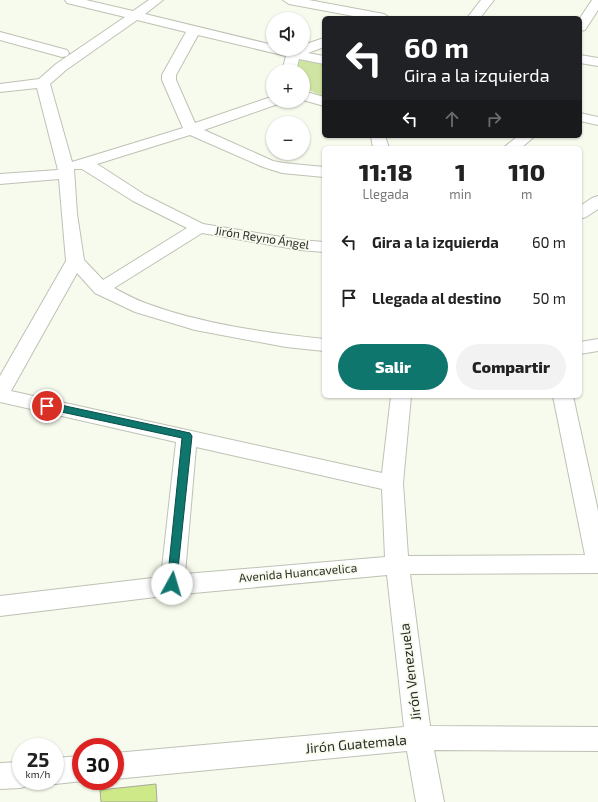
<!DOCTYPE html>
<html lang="es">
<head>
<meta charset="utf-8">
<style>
	:root { --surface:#fff; --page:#f2f2f2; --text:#222; --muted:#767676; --accent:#0f766e }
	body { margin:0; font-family:"Exo 2",sans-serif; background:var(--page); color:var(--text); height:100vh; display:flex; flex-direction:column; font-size:15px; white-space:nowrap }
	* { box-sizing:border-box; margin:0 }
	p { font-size:13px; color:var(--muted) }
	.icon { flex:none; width:22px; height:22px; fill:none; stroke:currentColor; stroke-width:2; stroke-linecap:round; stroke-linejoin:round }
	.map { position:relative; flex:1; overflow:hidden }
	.details { position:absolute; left:322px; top:146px; width:260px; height:252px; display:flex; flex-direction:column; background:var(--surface); border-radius:6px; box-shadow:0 1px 3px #0004 }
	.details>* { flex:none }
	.hud { position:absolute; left:322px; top:16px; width:260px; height:122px; border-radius:6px; box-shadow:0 1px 3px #0004; background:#202124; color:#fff; overflow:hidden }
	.buttons { position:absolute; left:266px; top:12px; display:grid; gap:8px }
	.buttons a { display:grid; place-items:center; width:44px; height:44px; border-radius:50%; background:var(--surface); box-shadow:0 1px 3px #0004; font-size:20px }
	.speed { position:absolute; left:12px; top:738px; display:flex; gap:8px; font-size:20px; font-weight:700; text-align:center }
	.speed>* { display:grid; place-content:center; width:52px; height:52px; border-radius:50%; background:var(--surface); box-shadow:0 1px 3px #0004; line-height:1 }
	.speed small { font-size:10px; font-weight:400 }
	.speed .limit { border:6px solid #d22; background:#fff; color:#111 }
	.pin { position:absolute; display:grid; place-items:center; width:34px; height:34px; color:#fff; margin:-17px; border:2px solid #fff; border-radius:50%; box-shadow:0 1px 4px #0007 }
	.me { position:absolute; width:44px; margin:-22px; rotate:6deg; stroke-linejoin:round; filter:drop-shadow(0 0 3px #0008) }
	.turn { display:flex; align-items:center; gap:14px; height:84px; padding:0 16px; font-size:18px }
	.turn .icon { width:52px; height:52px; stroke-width:2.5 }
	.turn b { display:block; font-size:28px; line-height:34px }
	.lanes { display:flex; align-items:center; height:38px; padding:0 16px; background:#0003; justify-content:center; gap:20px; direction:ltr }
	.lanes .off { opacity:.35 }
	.eta { display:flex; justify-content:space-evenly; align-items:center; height:68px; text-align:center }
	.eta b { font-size:24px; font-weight:800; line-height:28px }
	.action { display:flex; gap:8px; margin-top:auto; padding:8px 16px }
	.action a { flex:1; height:46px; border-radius:24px; background:var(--accent); color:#fff; font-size:16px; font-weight:800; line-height:46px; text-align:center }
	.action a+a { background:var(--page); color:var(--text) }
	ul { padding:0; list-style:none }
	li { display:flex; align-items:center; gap:12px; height:56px; padding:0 16px }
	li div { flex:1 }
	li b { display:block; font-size:15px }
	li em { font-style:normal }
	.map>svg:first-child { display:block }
</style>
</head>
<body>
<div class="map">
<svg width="598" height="802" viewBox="0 0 598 802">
	<rect width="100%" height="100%" fill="#f6fbed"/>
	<!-- green -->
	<path fill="#cfe4a2" d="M 300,57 L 324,62 L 324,97 L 307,89 L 303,85 L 303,71 L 295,71 L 295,68 Z"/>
	<!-- building -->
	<path fill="#cde988" stroke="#a6aa9e" d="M 156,784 L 157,802 L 101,802 L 100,790 Z"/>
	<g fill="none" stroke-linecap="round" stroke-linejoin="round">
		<!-- street casing -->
		<g stroke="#bdc2b5" stroke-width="2">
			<path id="street" d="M 65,0 L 86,0 L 133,11 L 149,0 L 163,0 L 145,14 L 273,45 L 273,49 L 303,49 L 303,45 L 324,38 L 324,47 L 308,53 L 324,56 L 324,64 L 299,59 L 296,71 L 282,71 L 286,56 L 198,35 L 176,75 L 176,80 L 195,123 L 268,98 L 273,97 L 273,101 L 280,101 L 278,104 L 204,130 L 273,161 L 283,163 L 324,167 L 324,177 L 282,173 L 263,167 L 190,135 L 97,164 L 145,195 L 203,224 L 300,240 L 324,242 L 324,252 L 300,250 L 202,233 L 114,288 C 125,294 136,300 148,304 C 202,324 267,333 324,339 L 324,351 L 286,347 L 195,330 L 135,312 L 95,293 L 77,273 L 11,391 L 382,473 L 391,396 L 411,396 L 403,483 L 408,556 L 585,555 L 553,396 L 573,396 L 598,511 L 598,573 L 410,574 L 430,726 L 598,727 L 598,751 L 434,750 L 444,802 L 416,802 L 407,751 L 115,779 L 115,753 L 404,727 L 387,575 L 172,595 L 0,616 L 0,596 L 161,577 L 176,442 L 0,402 L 0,376 L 66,261 L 59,179 L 0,184 L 0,174 L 58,170 L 37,88 L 0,92 L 0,84 L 39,79 L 56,64 L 125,17 L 67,3 ZM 137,20 L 186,32 L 162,75 L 162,80 L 183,128 L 72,162 L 50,84 L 66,70 ZM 74,169 L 82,169 L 133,201 L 187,228 L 103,280 L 84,260 L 77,214 ZM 196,447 L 382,489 L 385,557 L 185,574 Z
				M 283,0 L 309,0 L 384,14 L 390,18 L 364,18 L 289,4 Z
				M 481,0 L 494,0 L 480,18 L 467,18 Z
				M 592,0 L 598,0 L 598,10 L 585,30 L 580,31 L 580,18 Z
				M 0,32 L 67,50 L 69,53 L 67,56 L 62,57 L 0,40 Z
				M 580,55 L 598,58 L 598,66 L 580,63 Z
				M 303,91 L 324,97 L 324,106 L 303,100 Z
				M 580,113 L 598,117 L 598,125 L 580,121 Z
				M 371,136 L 385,136 L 389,148 L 373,148 Z
				M 518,136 L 535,136 L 521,148 L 503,148 Z
				M 598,196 L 598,209 L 586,217 L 580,219 L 580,206 L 592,198 Z
				M 598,339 L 598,351 L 580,354 L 580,342 Z
				M 81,756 L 81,781 L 83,781 L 55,784 L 48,781 L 55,781 L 55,758 Z
				M 21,762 L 21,781 L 32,781 L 31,784 L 21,788 L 0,789 L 0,763 Z"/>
		</g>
		<!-- street -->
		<use href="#street" fill="#fff" fill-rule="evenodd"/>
	</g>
	<!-- route -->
	<path fill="#0f766e" stroke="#0a4d48" d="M 47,402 L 190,433 L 192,436 L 176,588 L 172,589 L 167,584 L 182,438 L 43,408 L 43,403 Z"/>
	<g text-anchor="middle" stroke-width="3.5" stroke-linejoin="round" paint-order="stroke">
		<!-- street labels -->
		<g font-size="12" fill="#2c2d28" stroke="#f6fbed">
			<text transform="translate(262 238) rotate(9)" y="4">Jirón Reyno Ángel</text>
			<text transform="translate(298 573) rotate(-5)" y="4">Avenida Huancavelica</text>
		</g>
		<!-- near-street labels -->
		<g font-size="14" fill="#2c2d28" stroke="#f6fbed">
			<text transform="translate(410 672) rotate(-97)" y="5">Jirón Venezuela</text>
			<text transform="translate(356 744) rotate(-5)" y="5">Jirón Guatemala</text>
		</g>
	</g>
</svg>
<div class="buttons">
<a><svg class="icon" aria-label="sound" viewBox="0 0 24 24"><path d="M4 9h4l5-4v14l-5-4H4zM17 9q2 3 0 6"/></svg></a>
<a>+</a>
<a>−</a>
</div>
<div class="speed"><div>25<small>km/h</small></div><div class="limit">30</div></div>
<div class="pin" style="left:47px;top:406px;background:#d93025"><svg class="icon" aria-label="arrive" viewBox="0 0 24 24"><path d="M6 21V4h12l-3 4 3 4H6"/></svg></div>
<svg class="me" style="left:172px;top:584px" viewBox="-20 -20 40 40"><circle r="19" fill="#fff"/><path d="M0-13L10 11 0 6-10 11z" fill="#0f766e"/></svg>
<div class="hud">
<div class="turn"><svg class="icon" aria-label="left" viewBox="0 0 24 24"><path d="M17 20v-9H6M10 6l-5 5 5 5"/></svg><div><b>60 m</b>Gira a la izquierda</div></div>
<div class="lanes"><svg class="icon" aria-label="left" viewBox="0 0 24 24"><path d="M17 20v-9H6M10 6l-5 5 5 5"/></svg><svg class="icon off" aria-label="ahead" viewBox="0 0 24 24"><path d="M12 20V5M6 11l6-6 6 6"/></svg><svg class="icon off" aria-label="right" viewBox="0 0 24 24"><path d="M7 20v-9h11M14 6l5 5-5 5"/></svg></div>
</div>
<section class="details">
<div class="eta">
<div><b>11:18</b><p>Llegada</p></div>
<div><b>1</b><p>min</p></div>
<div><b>110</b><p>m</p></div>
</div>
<ul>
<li><svg class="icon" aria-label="left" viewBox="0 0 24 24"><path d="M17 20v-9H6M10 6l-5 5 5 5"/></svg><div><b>Gira a la izquierda</b></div><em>60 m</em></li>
<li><svg class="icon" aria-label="arrive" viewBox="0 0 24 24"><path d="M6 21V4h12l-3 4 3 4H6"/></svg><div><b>Llegada al destino</b></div><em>50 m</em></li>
</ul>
<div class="action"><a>Salir</a><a>Compartir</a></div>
</section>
</div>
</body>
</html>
